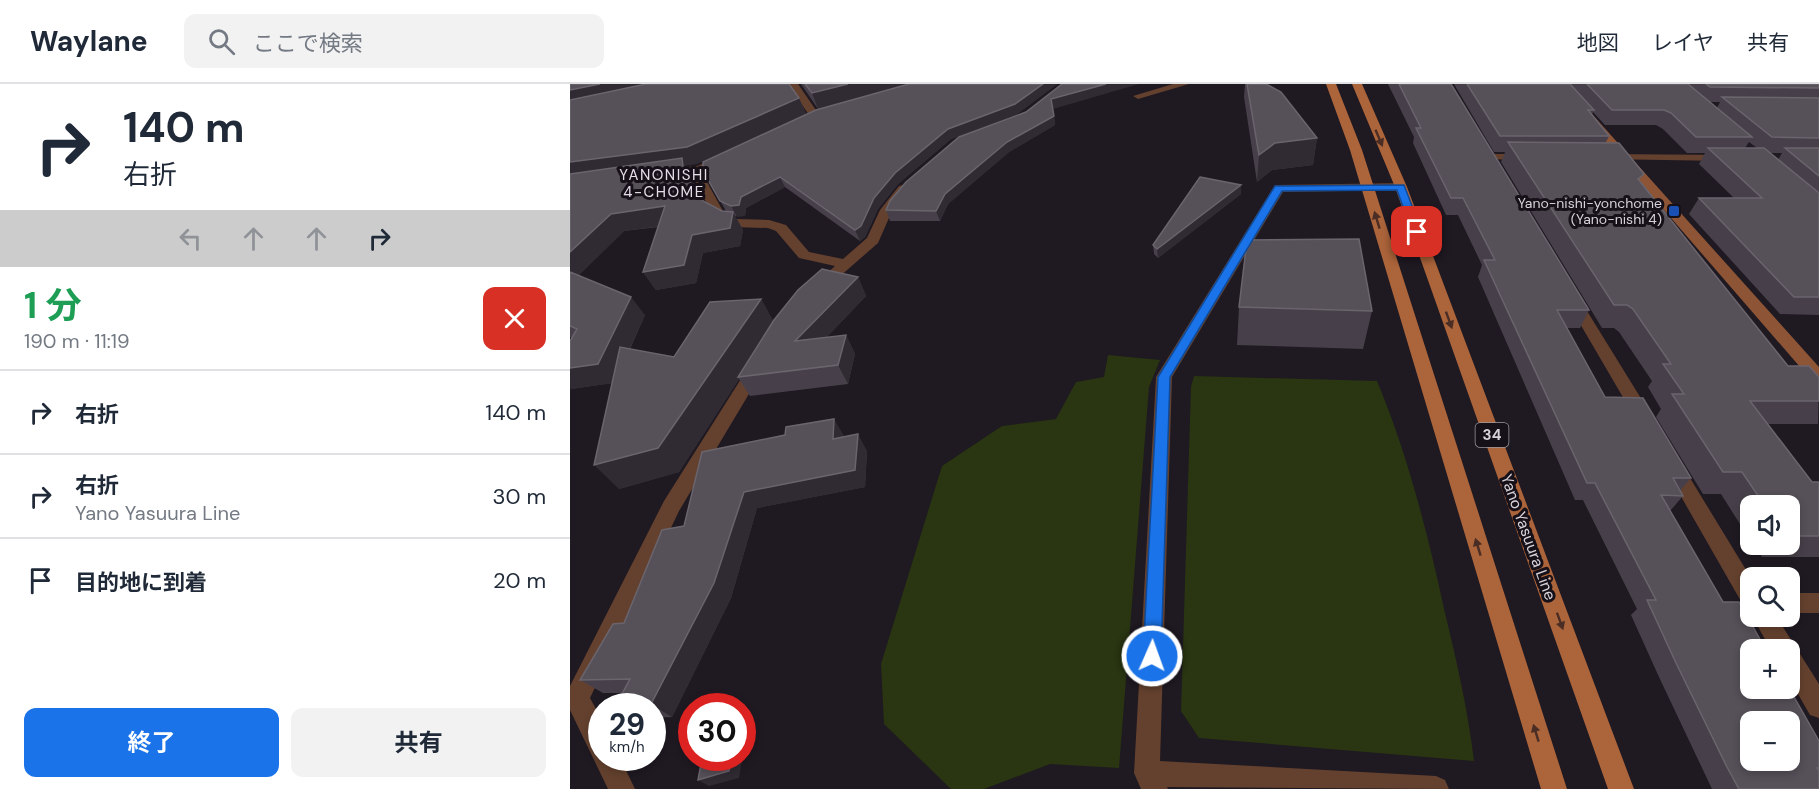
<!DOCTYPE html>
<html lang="ja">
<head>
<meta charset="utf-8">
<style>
	:root { --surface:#fff; --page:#f2f2f3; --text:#1f2937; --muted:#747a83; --line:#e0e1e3; --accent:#1a73e8 }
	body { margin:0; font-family:"DM Sans","Noto Sans JP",sans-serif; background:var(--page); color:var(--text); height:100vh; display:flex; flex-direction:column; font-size:22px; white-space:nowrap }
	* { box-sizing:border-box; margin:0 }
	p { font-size:20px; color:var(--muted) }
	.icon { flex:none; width:33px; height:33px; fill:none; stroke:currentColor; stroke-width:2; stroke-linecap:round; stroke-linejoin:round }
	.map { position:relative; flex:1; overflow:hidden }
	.drawer { display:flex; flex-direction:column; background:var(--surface); width:570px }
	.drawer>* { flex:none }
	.guide { background:#fff; color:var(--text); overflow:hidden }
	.fabs { position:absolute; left:1170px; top:411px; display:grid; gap:12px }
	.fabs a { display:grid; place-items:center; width:60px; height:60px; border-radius:12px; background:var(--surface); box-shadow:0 3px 9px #0003; font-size:30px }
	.speed { position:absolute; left:18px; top:609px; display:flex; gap:12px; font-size:30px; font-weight:700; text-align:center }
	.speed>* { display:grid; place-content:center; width:78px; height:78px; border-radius:50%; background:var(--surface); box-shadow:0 3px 9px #0003; line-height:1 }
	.speed small { font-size:15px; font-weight:400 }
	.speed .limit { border:9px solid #d22; background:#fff; color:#111 }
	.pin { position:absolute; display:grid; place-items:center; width:51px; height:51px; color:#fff; margin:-26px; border-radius:12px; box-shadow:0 3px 9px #0006 }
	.me { position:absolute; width:66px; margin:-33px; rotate:2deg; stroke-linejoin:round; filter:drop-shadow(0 0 4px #0008) }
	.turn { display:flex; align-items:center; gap:21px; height:126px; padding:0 24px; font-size:27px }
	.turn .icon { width:78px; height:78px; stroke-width:2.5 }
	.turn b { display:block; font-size:42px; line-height:51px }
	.lanes { display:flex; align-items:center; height:57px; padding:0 24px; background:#0003; justify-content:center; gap:30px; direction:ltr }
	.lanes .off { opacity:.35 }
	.round { display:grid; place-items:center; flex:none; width:63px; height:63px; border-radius:12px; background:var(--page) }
	.overview { display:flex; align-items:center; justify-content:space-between; height:102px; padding:0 24px }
	h1 { font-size:36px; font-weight:700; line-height:45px; color:#1e9e55 }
	.primary-button { display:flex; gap:12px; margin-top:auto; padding:12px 24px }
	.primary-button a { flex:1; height:69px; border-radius:12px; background:var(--accent); color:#fff; font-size:24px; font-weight:700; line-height:69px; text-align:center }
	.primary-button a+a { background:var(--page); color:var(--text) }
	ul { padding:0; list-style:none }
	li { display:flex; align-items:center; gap:18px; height:84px; padding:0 24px; border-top:2px solid var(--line) }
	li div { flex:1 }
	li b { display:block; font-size:22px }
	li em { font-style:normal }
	header { display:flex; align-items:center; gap:36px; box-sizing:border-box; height:84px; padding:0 30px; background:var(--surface); border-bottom:2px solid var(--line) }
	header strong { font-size:28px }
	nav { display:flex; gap:33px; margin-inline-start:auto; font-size:21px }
	.search { width:420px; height:54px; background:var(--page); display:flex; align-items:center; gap:15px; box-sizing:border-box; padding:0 21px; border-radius:12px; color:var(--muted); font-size:22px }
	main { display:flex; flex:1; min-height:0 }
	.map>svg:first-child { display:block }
</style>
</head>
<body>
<header>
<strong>Waylane</strong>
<div class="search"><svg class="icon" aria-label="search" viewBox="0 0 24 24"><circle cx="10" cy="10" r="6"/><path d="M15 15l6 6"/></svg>ここで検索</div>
<nav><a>地図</a><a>レイヤ</a><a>共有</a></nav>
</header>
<main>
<section class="drawer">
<div class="guide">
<div class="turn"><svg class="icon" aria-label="right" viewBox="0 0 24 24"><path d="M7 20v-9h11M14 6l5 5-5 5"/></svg><div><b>140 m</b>右折</div></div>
<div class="lanes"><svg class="icon off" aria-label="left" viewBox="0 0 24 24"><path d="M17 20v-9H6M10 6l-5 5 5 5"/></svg><svg class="icon off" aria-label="ahead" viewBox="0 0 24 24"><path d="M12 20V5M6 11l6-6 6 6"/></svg><svg class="icon off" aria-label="ahead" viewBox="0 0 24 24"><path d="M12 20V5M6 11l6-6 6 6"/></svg><svg class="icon" aria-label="right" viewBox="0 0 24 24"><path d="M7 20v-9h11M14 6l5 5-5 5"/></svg></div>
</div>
<div class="overview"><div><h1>1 分</h1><p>190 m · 11:19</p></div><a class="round" style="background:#d93025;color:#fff"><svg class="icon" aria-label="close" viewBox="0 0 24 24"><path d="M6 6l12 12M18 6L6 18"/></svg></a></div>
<ul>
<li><svg class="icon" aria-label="right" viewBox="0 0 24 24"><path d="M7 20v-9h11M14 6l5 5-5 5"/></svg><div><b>右折</b></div><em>140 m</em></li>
<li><svg class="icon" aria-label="right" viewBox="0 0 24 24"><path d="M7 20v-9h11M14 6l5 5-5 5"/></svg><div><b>右折</b><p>Yano Yasuura Line</p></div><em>30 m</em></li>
<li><svg class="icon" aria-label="arrive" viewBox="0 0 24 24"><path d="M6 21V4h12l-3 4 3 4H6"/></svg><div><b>目的地に到着</b></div><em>20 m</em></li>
</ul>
<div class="primary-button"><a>終了</a><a>共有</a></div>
</section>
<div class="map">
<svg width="1249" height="705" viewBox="0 0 1249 705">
	<rect width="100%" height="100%" fill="#1f1922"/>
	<!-- green -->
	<path fill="#293611" d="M 538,271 L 590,276 L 579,303 L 549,684 L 480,680 L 414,705 L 381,705 L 314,640 L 311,580 L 372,382 L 432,342 L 486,335 L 506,298 L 534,293 Z
		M 624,292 L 807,297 C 838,371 858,451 875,529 C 887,578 898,627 904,677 L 629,654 L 611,627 L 621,303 Z"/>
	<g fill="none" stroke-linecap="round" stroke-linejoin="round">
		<!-- lane -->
		<path fill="#64412e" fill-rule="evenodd" d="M 603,0 L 619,0 L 568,15 L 563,12 Z"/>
		<!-- street -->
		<path fill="#64412e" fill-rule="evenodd" d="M 218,0 L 228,0 L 250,32 L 249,34 L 241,34 Z
			M 918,70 L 958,70 L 964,73 L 958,76 L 914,75 L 912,73 Z
			M 1036,70 L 1156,71 L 1162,74 L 1156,77 L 1032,75 L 1030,73 Z
			M 154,71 L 158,72 L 158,76 L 136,87 L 137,98 L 154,129 L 166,135 L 199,136 L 216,141 L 239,168 L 273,175 L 297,154 L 310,126 L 329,102 L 333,101 L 339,105 L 322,127 L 308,159 L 252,208 L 247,209 L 240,205 L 265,182 L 229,174 L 206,147 L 198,144 L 163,143 L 145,134 L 125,98 L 124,89 L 97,93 L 91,89 L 97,85 L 127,82 Z
			M 831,99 L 835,100 L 835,106 L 713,108 L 602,293 L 590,677 L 866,692 L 875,696 L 879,705 L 597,703 L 598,705 L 571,705 L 564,689 L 586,293 L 705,101 Z
			M 1002,210 L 1009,214 L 1080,329 L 1083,334 L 1080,339 L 1074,340 L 1068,339 L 995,214 Z
			M 187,277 L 193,279 L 195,283 L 109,427 L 20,614 L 32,636 L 32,674 L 50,674 L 65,705 L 38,705 L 0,626 L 0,602 L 94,417 L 181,279 Z
			M 1102,374 L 1109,376 L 1181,494 L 1180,522 L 1172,519 L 1093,381 L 1095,376 Z
			M 1220,509 L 1249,509 L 1249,529 L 1220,529 Z
			M 1182,532 L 1206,532 L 1249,600 L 1249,634 L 1240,631 L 1220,596 L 1220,566 L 1201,566 Z"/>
		<!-- secondary -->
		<path fill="#8d5535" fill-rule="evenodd" d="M 985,0 L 995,0 L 1249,283 L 1249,300 L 1243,298 Z"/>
		<!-- primary -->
		<path fill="#ac643a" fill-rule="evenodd" d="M 756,0 L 766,0 L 792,66 L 997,705 L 971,705 L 780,66 Z
			M 782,0 L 792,0 L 837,103 L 1064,705 L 1038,705 L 825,103 Z"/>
	</g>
	<!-- wall -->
	<path fill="#47404a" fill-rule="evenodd" d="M 0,0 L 229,14 L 236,30 L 126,80 L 116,81 L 122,92 L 123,99 L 133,118 L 152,127 L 156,127 L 133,87 L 248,25 L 231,0 L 487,0 L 447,30 L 381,55 L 328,100 L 308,125 L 295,153 L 290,157 L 215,103 L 176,124 L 175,132 L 165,132 L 173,146 L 170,162 L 133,169 L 126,199 L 86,206 L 73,188 L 88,143 L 54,147 L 9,191 L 75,231 L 60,265 L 104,273 L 191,215 L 203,237 L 288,193 L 296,212 L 256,254 L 276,251 L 285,270 L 278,300 L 180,312 L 169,295 L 109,388 L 49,405 L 42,299 L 1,305 L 2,254 L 0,253 Z
		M 675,0 L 696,0 L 747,54 L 743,81 L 702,86 L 687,98 L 674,13 Z
		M 818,0 L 881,0 L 1019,226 L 1010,244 L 996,244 L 1035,313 L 1121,394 L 1110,407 L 1113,412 L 1100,427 L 1153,518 L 1249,657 L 1249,705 L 1142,705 L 1089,593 L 1061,531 L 1067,525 L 1013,416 L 1005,416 L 908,193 L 912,181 L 888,131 L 876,131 L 843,59 L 844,53 Z
		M 884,0 L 1249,0 L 1249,231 L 1210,230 L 1119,130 L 1129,114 L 1164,114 L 1129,80 L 1135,69 L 1117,69 L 1093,45 L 1086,41 L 1035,41 L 1023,28 L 1022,31 L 1039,52 L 1036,58 L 1070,98 L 1218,282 L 1249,293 L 1248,340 L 1197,340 L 1242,398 L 1249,398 L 1249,473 L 1192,473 L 1183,460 L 1220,460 L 1220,422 L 1180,422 L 1180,456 L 1151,410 L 1133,410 L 1086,333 L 1091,325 L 1078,303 L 1082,297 L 1049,248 L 1044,244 L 1032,244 L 931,78 L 935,68 L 924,68 ZM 1139,18 L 1150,18 L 1147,24 ZM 1179,58 L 1187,64 L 1175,64 ZM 1200,69 L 1212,69 L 1208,76 Z
		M 483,25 L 485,41 L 439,68 L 378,120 L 370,137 L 320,137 L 316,126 L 456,28 Z
		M 671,101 L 671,110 L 588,174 L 584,170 L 583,161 Z
		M 669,223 L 802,227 L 793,265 L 667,261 Z
		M 274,353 L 297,367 L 295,403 L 187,424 L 161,514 L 102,633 L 82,634 L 82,622 L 48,622 L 46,621 L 53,609 L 33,609 L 10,596 L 54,539 L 114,442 Z"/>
	<!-- shaded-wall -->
	<path fill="#302a33" d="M 30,0 L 117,0 L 0,24 L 0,6 Z
		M 278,0 L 341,0 L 248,25 L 242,9 Z
		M 473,0 L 487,0 L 447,30 L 381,55 L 328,100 L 308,125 L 295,153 L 290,157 L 285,146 L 304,114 L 325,89 L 378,45 Z
		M 536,0 L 569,0 L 483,25 L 481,15 Z
		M 229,14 L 236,30 L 126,80 L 116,81 L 122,92 L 123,99 L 0,97 L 0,78 Z
		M 484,32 L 485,41 L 439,68 L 378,120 L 370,137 L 366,127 L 375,110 L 437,58 Z
		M 747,54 L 743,81 L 702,86 L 687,98 L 689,71 L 705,59 Z
		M 210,93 L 215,103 L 176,124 L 175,132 L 167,133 L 161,122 L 171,113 Z
		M 671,101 L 671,110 L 588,174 L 587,165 Z
		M 95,122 L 106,140 L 54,147 L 0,200 L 0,168 L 41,130 Z
		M 163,128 L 173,146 L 170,162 L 133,169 L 126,199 L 86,206 L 73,188 L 122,151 Z
		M 288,193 L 296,212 L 235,276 L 225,257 Z
		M 61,213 L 75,231 L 44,299 L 1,305 L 0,304 L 0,284 Z
		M 191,215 L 205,240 L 168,293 L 169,295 L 109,388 L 49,405 L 24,381 Z
		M 276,251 L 285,270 L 278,300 L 268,281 Z
		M 264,335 L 274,352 L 273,372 L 263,355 Z
		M 288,350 L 297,367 L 295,403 L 187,424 L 161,514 L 102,633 L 81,620 L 174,408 Z
		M 172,643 L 177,646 L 169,694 L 139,702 L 128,696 L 161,674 L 172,674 Z"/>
	<!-- building -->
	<path fill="#565059" stroke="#6a646d" stroke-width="1.5" fill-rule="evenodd" d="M 0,0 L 30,0 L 0,6 Z
		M 76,0 L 219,0 L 229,14 L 117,63 L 0,78 L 0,16 Z
		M 235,0 L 278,0 L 242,9 Z
		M 339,0 L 473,0 L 445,20 L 378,45 L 325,89 L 304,114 L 291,142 L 285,146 L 210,93 L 171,113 L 169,121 L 161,122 L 150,117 L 133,87 L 133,78 L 246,26 Z
		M 492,0 L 536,0 L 481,15 L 484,32 L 437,58 L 375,110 L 366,127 L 316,126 L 320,117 L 336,98 L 389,53 L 456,28 Z
		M 677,0 L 696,0 L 711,8 L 747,54 L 705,59 L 689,71 Z
		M 829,0 L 881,0 L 1019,226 L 987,226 L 1035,313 L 1073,314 L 1121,394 L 1103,394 L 1113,412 L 1091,411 L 1153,518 L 1169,518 L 1196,566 L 1180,566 L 1180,604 L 1219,604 L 1249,657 L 1249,684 L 1247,684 L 1249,687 L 1249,705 L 1169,705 L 1157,683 L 1106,579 L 1077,516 L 1086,516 L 1025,399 L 1017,399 L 914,176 L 925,176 L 893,114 L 881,114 L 846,44 L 851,44 ZM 1180,638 L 1220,638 L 1220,676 L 1180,676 Z
		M 897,0 L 1000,0 L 1024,26 L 1018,26 L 1039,52 L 930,52 Z
		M 1017,0 L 1118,0 L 1182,53 L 1126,53 L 1101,29 L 1094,26 L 1042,26 Z
		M 1136,0 L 1249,0 L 1249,4 L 1140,3 Z
		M 1152,13 L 1249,14 L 1249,54 L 1202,53 Z
		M 938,58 L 1049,59 L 1074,90 L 1068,95 L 1218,282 L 1239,282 L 1249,293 L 1249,317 L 1180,317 L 1242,398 L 1249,398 L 1249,452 L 1220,452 L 1220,422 L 1195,422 L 1172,388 L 1153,388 L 1102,310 L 1114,310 L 1093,280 L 1101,280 L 1063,225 L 1057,221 L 1044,221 Z
		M 1138,64 L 1194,64 L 1249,109 L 1249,213 L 1224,213 L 1129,114 L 1192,114 Z
		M 1215,64 L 1249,64 L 1249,92 Z
		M 112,74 L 113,82 L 133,117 L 152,127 L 163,128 L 160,144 L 122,151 L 114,181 L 73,188 L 95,122 L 41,130 L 0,168 L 0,90 Z
		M 630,93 L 671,101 L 587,165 L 583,161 Z
		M 789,155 L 802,227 L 669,223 L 677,156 Z
		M 252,185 L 288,193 L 225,257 L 276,251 L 268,281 L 168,293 L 204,236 L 228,206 Z
		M 0,188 L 61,213 L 28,280 L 0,284 L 0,257 L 7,245 L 0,242 Z
		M 191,215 L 88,364 L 24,381 L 50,263 L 104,273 L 140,218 Z
		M 264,335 L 263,355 L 288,350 L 285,386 L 174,408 L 144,499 L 81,620 L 46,621 L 60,595 L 10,596 L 43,540 L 54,539 L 92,446 L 114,442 L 132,368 L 215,351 L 216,343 Z
		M 132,674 L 161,674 L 159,687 L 128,696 Z"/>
	<!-- one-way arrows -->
	<defs><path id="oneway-solid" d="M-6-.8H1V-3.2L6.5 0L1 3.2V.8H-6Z" transform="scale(1.5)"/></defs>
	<g fill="#4a2d24">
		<use href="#oneway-solid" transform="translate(809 54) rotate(67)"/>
		<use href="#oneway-solid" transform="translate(807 136) rotate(-107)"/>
		<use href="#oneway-solid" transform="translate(879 236) rotate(70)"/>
		<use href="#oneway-solid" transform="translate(908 463) rotate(-107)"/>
		<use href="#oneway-solid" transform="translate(990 537) rotate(70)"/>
		<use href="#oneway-solid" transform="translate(966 649) rotate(-107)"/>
	</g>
	<!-- route -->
	<path fill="#1a73e8" stroke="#114b97" stroke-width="1.5" d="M 834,101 L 852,148 L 851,150 L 842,148 L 827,106 L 712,107 L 600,293 L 591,572 L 588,578 L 582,581 L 576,578 L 573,572 L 588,293 L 705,102 Z"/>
	<!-- markers -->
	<rect fill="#1a4fb4" stroke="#161018" stroke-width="2" x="1098" y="121" width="12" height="12" rx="3"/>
	<g text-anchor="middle" stroke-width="6" stroke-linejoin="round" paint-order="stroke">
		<!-- far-poi labels -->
		<g font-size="14" fill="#d7d2d9" stroke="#161018" text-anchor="end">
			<text x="1092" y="124">Yano-nishi-yonchome<tspan x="1092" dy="16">(Yano-nishi 4)</tspan></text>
		</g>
		<!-- far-neighbourhood labels -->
		<g font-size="15" letter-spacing="1.5" fill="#e6dde9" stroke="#161018">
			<text x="94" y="96">YANONISHI<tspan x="94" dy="17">4-CHOME</tspan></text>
		</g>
		<!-- shield labels -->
		<rect fill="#161018" stroke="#9d989f" stroke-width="1.5" x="905.5" y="339" width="33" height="24" rx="4.5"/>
		<g font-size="15" font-weight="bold" fill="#d7d2d9">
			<text x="922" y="356">34</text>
		</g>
		<!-- street labels -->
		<g font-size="16" fill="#d7d2d9" stroke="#161018">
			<text transform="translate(959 453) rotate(70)" y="6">Yano Yasuura Line</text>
		</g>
	</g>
</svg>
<div class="fabs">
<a><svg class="icon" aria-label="sound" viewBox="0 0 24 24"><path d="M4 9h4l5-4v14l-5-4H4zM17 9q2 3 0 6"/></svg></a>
<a><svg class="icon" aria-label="search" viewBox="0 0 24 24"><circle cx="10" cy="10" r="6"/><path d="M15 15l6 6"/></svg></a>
<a>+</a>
<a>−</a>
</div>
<div class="speed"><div>29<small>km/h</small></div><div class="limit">30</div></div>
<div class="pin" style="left:847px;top:148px;background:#d93025"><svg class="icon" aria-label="arrive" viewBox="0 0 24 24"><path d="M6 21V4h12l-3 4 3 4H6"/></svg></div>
<svg class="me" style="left:582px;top:572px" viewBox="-20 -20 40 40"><circle r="17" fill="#1a73e8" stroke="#fff" stroke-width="3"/><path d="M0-11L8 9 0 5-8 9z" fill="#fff"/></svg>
</div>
</main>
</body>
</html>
